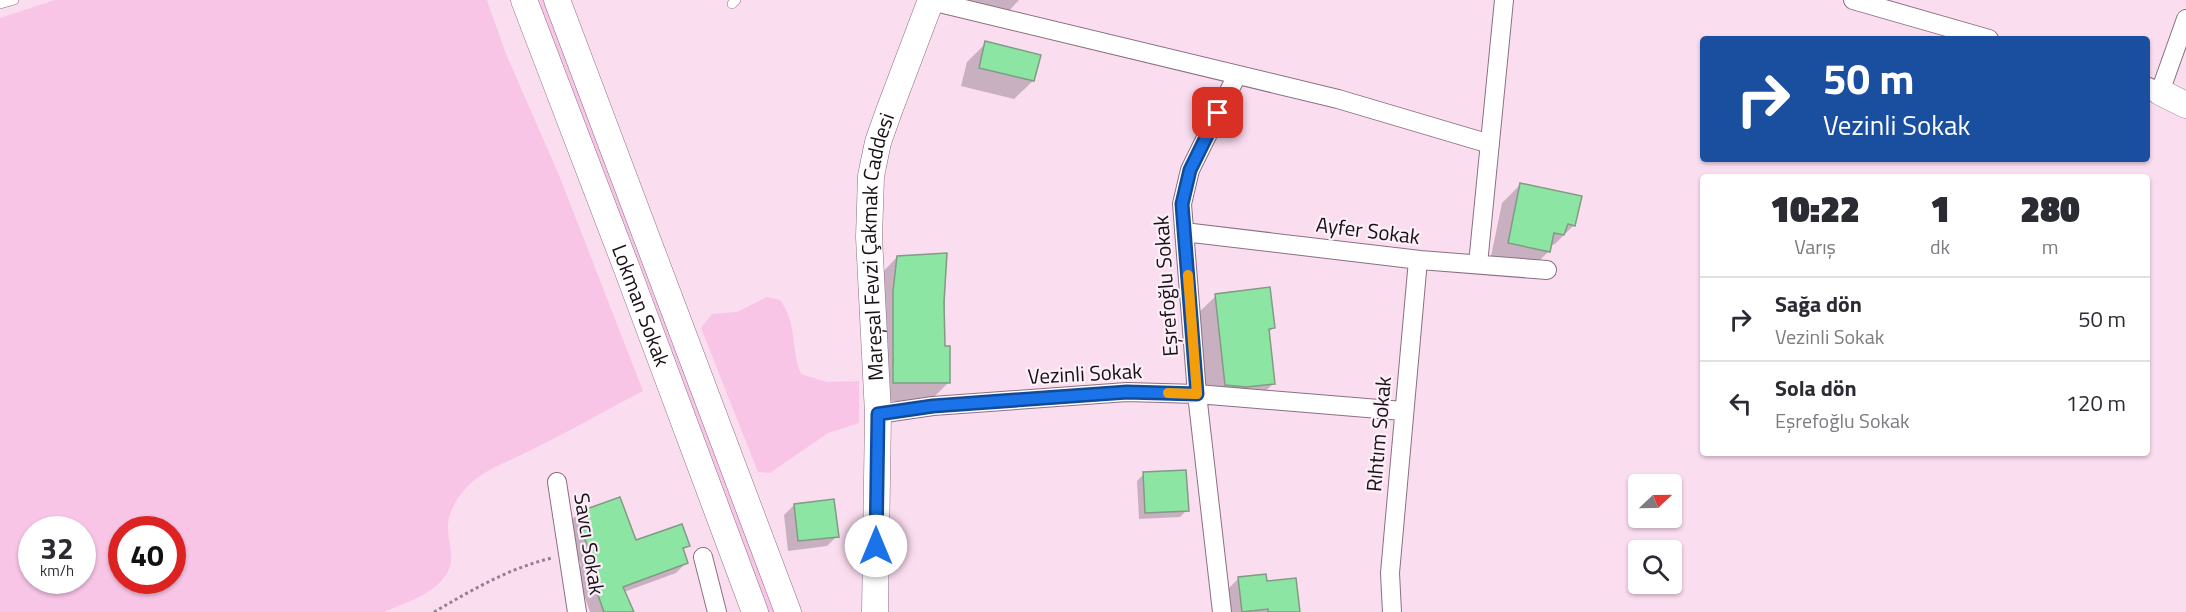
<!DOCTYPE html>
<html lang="tr">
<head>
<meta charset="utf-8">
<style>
	:root { --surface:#fff; --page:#f7f7f7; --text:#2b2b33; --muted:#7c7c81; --line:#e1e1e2 }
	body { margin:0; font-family:"Titillium Web",sans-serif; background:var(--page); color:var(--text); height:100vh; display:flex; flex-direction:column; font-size:22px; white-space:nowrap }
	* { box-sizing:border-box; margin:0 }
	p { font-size:20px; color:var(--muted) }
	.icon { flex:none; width:33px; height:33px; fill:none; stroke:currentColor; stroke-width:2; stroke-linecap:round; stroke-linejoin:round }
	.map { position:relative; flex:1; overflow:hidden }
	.details { position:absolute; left:1700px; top:174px; width:450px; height:282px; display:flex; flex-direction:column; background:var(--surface); border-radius:6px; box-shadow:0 2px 4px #0004 }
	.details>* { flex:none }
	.guide { position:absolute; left:1700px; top:36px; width:450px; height:126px; border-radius:6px; box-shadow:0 2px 4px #0004; background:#1a4fa0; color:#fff; overflow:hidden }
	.needle { width:39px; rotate:68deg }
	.tools { position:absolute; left:1628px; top:474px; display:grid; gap:12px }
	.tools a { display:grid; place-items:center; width:54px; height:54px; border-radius:6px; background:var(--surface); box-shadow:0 2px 4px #0004; font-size:30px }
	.speed { position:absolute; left:18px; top:516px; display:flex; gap:12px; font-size:30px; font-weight:700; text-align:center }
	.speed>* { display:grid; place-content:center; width:78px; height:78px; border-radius:50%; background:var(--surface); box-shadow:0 2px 4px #0004; line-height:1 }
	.speed small { font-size:15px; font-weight:400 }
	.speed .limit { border:9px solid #d22; background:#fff; color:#111 }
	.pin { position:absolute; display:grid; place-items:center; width:51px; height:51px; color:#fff; margin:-26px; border-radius:12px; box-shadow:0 3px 9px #0006 }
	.me { position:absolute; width:66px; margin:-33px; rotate:0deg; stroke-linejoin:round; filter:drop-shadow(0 0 4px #0008) }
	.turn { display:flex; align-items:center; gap:21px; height:126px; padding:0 24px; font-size:27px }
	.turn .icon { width:78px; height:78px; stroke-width:2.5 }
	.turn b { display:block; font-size:42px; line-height:51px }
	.eta { display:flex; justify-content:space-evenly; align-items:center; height:102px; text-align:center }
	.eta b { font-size:36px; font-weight:800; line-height:42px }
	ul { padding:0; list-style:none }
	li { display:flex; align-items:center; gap:18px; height:84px; padding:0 24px; border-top:2px solid var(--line) }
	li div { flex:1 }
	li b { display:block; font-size:22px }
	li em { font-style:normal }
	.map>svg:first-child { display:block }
</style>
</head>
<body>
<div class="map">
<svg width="2186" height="612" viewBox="0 0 2186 612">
	<rect width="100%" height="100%" fill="#fbddf0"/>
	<!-- green -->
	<path fill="#f8c5e6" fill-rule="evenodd" d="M 55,0 L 487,0 L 506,54 L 559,175 L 643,391 C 606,410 570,431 533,449 C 511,461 483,469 466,488 C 456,499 447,514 448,529 C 449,550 458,563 441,581 C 427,597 403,603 385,612 L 0,612 L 0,18 ZM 32,530 L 82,530 L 82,580 L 32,580 ZM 122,530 L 172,530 L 172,580 L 122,580 Z
		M 532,0 L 543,0 L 595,135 L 774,612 L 764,612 Z
		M 767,297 L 780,300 C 798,324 790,348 801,374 L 827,382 L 859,381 L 859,423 L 828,433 L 770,473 L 758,472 L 701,328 L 712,314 L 737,312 Z"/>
	<!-- shadow -->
	<path fill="#0003" d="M 967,0 L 1019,0 L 1000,21 L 964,11 Z
		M 986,43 L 1033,81 L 1014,99 L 961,86 L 967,62 Z
		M 1521,184 L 1574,225 L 1555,244 L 1550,246 L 1549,251 L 1530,270 L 1490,261 L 1502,203 Z
		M 946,255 L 944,348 L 949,382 L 930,401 L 875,401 L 879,276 L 897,257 Z
		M 1216,296 L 1274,327 L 1268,333 L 1273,384 L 1254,402 L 1207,403 L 1197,314 Z
		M 1144,474 L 1187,510 L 1180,517 L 1139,519 L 1137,481 Z
		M 794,505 L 837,536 L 827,546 L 788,551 L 784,515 Z
		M 579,513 L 635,542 L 688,545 L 682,551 L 686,563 L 676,573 L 624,592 L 632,612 L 590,612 L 576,571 L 581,565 L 572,542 L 568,523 Z
		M 1239,578 L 1298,612 L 1222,612 L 1220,597 Z"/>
	<!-- building -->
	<path fill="#8ce5a2" stroke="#819b86" stroke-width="1.5" d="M 985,41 L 1041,55 L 1034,81 L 979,68 Z
		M 1520,183 L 1582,196 L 1575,226 L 1568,224 L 1564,235 L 1554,233 L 1550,252 L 1508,243 Z
		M 947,253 L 944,302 L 945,346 L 950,346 L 950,383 L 893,383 L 893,291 L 897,256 Z
		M 1270,287 L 1275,328 L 1269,329 L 1275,384 L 1246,387 L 1225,385 L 1215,294 Z
		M 1186,470 L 1189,511 L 1145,513 L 1143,472 Z
		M 620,497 L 636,540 L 682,524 L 690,546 L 683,548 L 688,563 L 623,587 L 634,612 L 604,612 L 585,559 L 592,557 L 581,530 L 584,530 L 578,512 Z
		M 834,499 L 839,537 L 798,541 L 794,504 Z
		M 1266,574 L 1267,581 L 1296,578 L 1300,612 L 1268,612 L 1268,609 L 1242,612 L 1238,577 Z"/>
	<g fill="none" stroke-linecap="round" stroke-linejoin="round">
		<!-- lane casing -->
		<g stroke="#8b7082" stroke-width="10">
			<path id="lane" d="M 0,4 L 14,0
				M 732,4 L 736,0"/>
		</g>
		<!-- street casing -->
		<g stroke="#8b7082" stroke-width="20">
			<path id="street" d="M 1853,0 L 1989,39
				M 931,1 L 1338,99 L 1490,144
				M 2146,86 L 2160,92 L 2186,19
				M 1184,232 L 1420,260 L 1547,270
				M 1478,264 L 1504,0
				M 878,414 L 933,406 L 1127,392 L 1197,394 L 1403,411
				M 557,482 L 577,612
				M 703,557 L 717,612
				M 1222,612 L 1197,394 L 1182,204 L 1190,170 L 1237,75
				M 1392,612 L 1390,573 L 1418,260"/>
		</g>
		<!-- secondary casing -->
		<g stroke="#8b7082" stroke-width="27">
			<g id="secondary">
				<path id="s1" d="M 524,0 L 627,269 L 755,612"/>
				<path d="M 557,0 L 788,612"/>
				<path d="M 2160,92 L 2186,105"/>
				<path id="s2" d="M 875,612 L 878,414 L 869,237 L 871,176 L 878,142 L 889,111 L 931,0"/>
			</g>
		</g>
		<!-- path -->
		<path stroke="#95808d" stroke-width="3" stroke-dasharray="3 3" stroke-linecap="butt" d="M 434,612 C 472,590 509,568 552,558"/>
		<!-- lane -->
		<use href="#lane" stroke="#fff" stroke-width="9"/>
		<!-- street -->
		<use href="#street" stroke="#fff" stroke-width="18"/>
		<!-- secondary -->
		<use href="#secondary" stroke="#fff" stroke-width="26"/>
	</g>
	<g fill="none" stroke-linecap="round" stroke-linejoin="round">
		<!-- route casing -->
		<g stroke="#114b97" stroke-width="15">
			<path id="route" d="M 876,546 L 878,414 L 933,406 L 1127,392 L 1197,394 L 1182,204 L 1190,170 L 1218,113"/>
		</g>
		<!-- route -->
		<use href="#route" stroke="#1a73e8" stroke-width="10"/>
		<!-- slow -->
		<path stroke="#f59e0b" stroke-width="10" d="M 1168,393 L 1197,394 L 1188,275"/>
	</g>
	<g text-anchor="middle" stroke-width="4.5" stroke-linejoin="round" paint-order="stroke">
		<!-- street labels -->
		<g font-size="21" fill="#1a1017" stroke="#fcf0f8">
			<text transform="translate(1368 231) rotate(7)" y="7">Ayfer Sokak</text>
			<text dy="7" stroke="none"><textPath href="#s2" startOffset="366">Mareşal Fevzi Çakmak Caddesi</textPath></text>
			<text transform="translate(1166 286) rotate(-94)" y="7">Eşrefoğlu Sokak</text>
			<text dy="7" stroke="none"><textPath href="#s1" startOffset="327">Lokman Sokak</textPath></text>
			<text transform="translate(1085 374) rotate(-3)" y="7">Vezinli Sokak</text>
			<text transform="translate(1379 434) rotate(-85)" y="7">Rıhtım Sokak</text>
			<text transform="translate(589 544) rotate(81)" y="7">Savcı Sokak</text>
		</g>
	</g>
</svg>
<div class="tools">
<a><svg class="needle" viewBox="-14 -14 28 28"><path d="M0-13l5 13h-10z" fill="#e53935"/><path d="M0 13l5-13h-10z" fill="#7c7c81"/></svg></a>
<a><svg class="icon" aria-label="search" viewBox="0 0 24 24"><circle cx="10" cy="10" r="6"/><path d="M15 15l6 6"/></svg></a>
</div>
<div class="speed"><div>32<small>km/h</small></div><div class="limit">40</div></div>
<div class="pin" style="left:1218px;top:113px;background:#d93025"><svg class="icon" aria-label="arrive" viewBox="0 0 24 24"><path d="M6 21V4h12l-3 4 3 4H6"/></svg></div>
<svg class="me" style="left:876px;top:546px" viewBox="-20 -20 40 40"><circle r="19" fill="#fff"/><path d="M0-13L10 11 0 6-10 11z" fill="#1a73e8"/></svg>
<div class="guide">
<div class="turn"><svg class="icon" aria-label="right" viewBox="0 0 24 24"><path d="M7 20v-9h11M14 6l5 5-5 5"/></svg><div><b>50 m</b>Vezinli Sokak</div></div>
</div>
<section class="details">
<div class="eta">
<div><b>10:22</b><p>Varış</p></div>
<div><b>1</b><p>dk</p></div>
<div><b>280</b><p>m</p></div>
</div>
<ul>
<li><svg class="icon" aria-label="right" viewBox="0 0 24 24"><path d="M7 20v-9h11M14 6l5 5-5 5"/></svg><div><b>Sağa dön</b><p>Vezinli Sokak</p></div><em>50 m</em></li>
<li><svg class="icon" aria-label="left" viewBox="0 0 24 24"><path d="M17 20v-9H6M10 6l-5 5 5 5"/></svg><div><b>Sola dön</b><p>Eşrefoğlu Sokak</p></div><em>120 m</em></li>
</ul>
</section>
</div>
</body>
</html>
